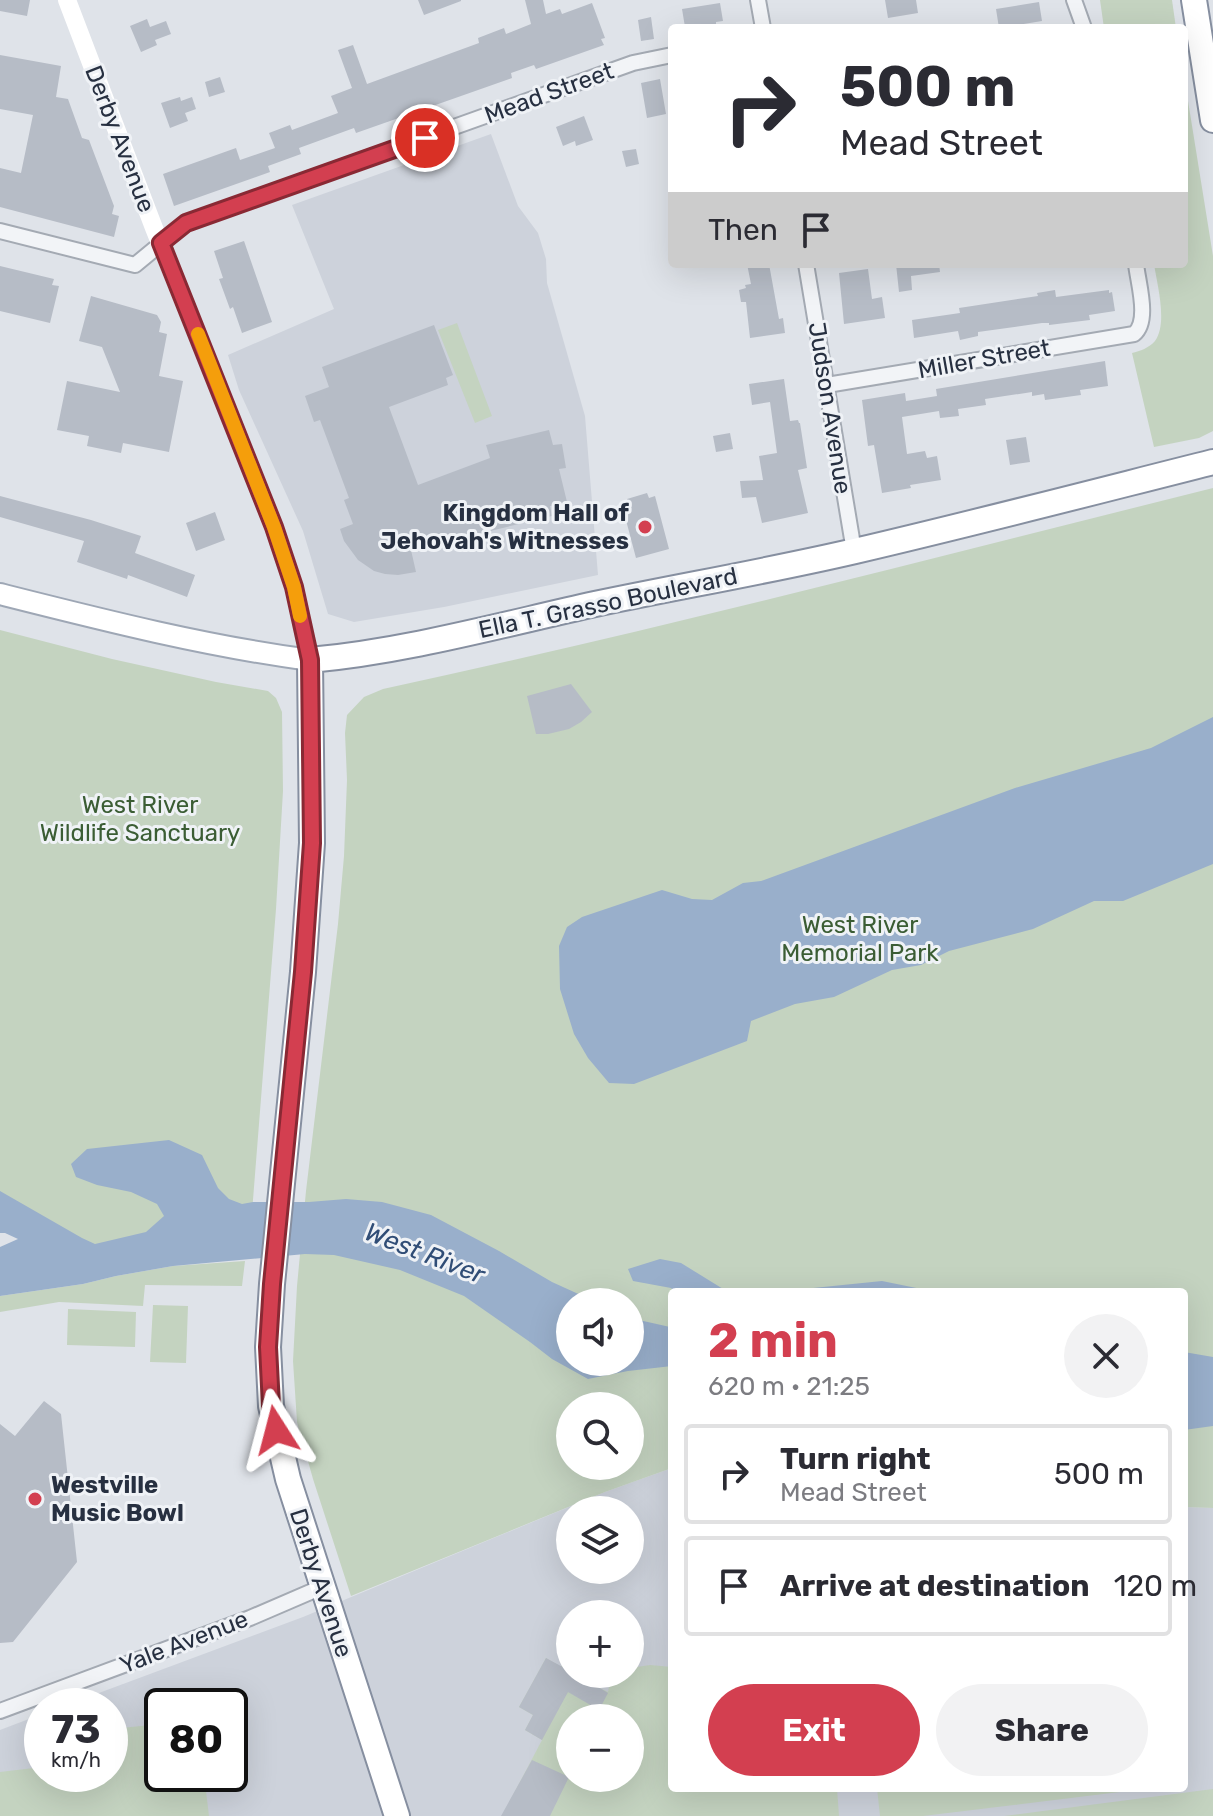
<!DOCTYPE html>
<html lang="en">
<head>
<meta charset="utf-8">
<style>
	:root { --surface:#fff; --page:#f2f2f3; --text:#2b2b33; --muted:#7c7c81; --line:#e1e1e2; --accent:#d33f50 }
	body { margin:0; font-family:Rubik,sans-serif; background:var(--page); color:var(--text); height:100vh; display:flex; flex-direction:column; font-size:30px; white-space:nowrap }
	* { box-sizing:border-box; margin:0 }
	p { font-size:26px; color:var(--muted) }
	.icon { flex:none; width:44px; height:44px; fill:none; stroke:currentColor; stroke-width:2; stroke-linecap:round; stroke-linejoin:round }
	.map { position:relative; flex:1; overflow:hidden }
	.sheet { position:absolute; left:668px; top:1288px; width:520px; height:504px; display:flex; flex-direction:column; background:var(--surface); border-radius:8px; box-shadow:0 8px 32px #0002 }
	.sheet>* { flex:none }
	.top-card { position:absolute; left:668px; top:24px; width:520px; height:244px; border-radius:8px; box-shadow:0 8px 32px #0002; background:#fff; color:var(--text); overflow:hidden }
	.buttons { position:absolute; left:556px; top:1288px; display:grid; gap:16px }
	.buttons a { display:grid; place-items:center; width:88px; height:88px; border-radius:50%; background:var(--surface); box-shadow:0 8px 32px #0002; font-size:40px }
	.speed { position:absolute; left:24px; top:1688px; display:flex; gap:16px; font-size:40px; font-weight:700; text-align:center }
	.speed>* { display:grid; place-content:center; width:104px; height:104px; border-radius:50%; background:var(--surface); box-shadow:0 8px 32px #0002; line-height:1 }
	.speed small { font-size:20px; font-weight:400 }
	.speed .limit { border:4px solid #111; border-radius:12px; background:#fff; color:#111 }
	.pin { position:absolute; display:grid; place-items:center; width:68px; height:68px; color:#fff; margin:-34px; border:4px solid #fff; border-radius:50%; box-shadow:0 2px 8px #0007 }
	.me { position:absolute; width:88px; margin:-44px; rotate:351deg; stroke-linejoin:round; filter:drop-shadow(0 0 6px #0008) }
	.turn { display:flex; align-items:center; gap:28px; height:168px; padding:0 40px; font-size:36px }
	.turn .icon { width:104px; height:104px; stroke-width:2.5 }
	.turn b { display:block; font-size:56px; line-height:68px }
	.then { display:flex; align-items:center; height:76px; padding:0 40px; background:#0003; gap:16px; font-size:30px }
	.round { display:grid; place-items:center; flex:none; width:84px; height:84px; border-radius:42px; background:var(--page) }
	.headline { display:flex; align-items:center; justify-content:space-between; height:136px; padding:0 40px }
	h1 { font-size:48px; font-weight:700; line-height:60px; color:var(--accent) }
	.primary-button { display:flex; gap:16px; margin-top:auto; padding:16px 40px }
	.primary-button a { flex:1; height:92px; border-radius:48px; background:var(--accent); color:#fff; font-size:32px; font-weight:700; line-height:92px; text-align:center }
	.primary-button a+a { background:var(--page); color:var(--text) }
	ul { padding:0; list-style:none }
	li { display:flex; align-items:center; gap:24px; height:100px; margin:0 16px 12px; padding:0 24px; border:4px solid var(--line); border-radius:8px }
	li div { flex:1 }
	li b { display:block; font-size:30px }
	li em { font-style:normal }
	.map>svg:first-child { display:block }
</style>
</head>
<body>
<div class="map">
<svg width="1213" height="1816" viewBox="0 0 1213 1816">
	<rect width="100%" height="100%" fill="#dfe3e9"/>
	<!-- built -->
	<path fill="#cdd2db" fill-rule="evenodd" d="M 491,134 L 518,206 L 538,233 L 546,259 L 547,283 L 585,416 L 598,575 L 444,607 L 354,622 L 328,614 L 303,531 L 239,390 L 228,355 L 334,309 L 292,205 Z
		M 672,1468 L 672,1788 L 1184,1788 L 1184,1507 L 1213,1508 L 1213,1816 L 0,1816 L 0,1730 L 42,1714 L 42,1774 L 110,1774 L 110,1706 L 64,1706 L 303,1617 L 605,1492 ZM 570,1510 L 630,1510 L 630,1570 L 570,1570 ZM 570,1614 L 630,1614 L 630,1674 L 570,1674 ZM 162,1706 L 230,1706 L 230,1774 L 162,1774 ZM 570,1718 L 630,1718 L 630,1778 L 570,1778 Z"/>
	<!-- green -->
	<path fill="#c4d3c0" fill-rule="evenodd" d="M 1100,0 L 1172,0 L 1176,28 L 1104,28 Z
		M 1184,76 L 1213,256 L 1213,431 L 1199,438 L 1154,447 L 1132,353 C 1140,351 1149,348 1155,341 C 1168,323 1157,284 1154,264 L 1184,264 Z
		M 457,323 L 492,416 L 475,423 L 438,330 Z
		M 1213,488 L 1213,1508 L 1184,1507 L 1184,1292 L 672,1292 L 672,1468 L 605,1492 L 351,1596 L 313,1479 L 297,1422 L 293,1361 L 297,1286 L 306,1191 L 338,924 L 344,856 L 347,780 L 345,733 L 347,715 L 364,697 L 383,689 C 661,629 937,557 1213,488 ZM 570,1302 L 630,1302 L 630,1362 L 570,1362 ZM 570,1406 L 630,1406 L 630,1466 L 570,1466 Z
		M 0,630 L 112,659 L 216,682 L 268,691 L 276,698 L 282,712 L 283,791 L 276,909 L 251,1225 L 113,1258 L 0,1217 Z
		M 245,1261 L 242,1286 L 145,1285 L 143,1306 L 59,1302 L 0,1312 L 0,1296 L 83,1284 L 116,1276 L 173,1266 Z
		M 153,1305 L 188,1306 L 186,1363 L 150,1362 Z
		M 68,1309 L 136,1312 L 135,1347 L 67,1345 Z
		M 569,1653 L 570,1674 L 608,1692 L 611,1674 L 630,1674 L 630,1668 L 650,1665 L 672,1667 L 672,1788 L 837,1788 L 839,1816 L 502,1816 L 542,1740 L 525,1730 L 533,1715 L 519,1707 L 546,1658 L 561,1667 ZM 570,1718 L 630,1718 L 630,1778 L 570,1778 Z
		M 162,1724 L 162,1774 L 204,1774 L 209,1816 L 0,1816 L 0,1772 L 42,1767 L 42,1774 L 110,1774 L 110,1729 Z
		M 877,1788 L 1144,1788 L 1144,1789 L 923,1816 L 880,1816 Z
		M 1213,1789 L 1213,1816 L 1004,1816 Z"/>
	<!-- water -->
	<path fill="#99afcb" d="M 1213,717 L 1213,864 L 1123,901 L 1094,901 L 1033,929 L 949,951 L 921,965 L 892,970 L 834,997 L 795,1004 L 751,1021 L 747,1041 L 634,1084 L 609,1083 L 588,1058 L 574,1034 L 560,989 L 559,946 L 567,927 L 582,917 L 662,890 L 692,899 L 712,900 L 743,883 L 761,881 L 1015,788 L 1151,748 Z
		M 169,1140 L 202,1155 L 218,1188 L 229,1199 L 242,1204 L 253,1202 L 309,1202 L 346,1199 L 382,1202 L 431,1215 L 499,1251 L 552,1282 L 596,1302 L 570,1302 L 570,1362 L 630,1362 L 630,1318 L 670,1327 L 672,1325 L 672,1366 L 628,1371 L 588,1379 L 552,1359 L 530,1342 L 464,1296 L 400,1270 L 334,1255 L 305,1254 L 173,1266 L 116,1276 L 83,1284 L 0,1296 L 0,1247 L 18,1239 L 5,1233 L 0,1233 L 0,1191 L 82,1238 L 95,1244 L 146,1232 L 164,1216 L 157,1204 L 131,1192 L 97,1185 L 76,1177 L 71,1164 L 87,1149 Z
		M 660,1259 L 681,1263 L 728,1292 L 676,1292 L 671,1288 L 633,1281 L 628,1269 Z
		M 882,1281 L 936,1292 L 774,1292 Z
		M 1184,1352 L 1213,1357 L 1213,1426 L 1184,1430 Z"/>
	<!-- building -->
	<path fill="#b6bcc6" d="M 0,0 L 30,0 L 27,16 L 0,11 Z
		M 418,0 L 461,0 L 461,1 L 424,15 Z
		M 525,0 L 543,0 L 546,14 L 560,9 L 562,14 L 592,3 L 605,38 L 601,39 L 604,45 L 536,69 L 534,65 L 511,73 L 512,78 L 356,133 L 354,128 L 299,148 L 301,154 L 268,166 L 270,172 L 174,206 L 163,174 L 236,148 L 240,160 L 275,148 L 269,133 L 290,125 L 292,130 L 338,113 L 331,96 L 352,88 L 338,50 L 353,45 L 367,84 L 479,43 L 478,38 L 504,28 L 506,34 L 531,24 Z
		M 885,0 L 916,0 L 918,13 L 888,18 Z
		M 1039,2 L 1042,21 L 999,28 L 996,9 Z
		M 720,3 L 723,21 L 716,22 L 716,25 L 697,28 L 697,26 L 685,27 L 682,9 Z
		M 651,17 L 654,39 L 641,41 L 638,20 Z
		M 147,19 L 150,27 L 166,21 L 171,34 L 155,40 L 157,45 L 141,52 L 130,26 Z
		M 0,55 L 61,66 L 56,97 L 68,99 L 82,138 L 89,140 L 114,206 L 112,214 L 119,216 L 114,237 L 0,207 L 0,168 L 21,173 L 33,115 L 0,109 Z
		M 220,77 L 225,92 L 209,97 L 205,82 Z
		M 660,79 L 666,114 L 647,118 L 641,83 Z
		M 180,97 L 181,101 L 192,97 L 196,109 L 185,113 L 188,121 L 170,128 L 161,103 Z
		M 584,116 L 593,140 L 576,146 L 575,141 L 563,146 L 556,127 Z
		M 636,149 L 639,164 L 626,167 L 622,151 Z
		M 244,241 L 272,322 L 242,333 L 233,307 L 230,309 L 219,279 L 223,278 L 214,251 Z
		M 747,264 L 769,264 L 779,319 L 783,318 L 785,333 L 750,338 L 746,302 L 741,302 L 739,290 L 746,288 L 745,285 L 751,284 Z
		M 896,264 L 939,264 L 940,272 L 911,276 L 912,290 L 899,292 Z
		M 0,266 L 54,279 L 52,285 L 59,286 L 50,323 L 0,311 Z
		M 868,269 L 872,299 L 882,297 L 885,318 L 844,324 L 839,273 Z
		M 1055,290 L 1056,297 L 1109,290 L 1109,293 L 1112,292 L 1115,311 L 1089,315 L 1090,320 L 1049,325 L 1049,323 L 1042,323 L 978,332 L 978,336 L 960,340 L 958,331 L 914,338 L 912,320 L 960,313 L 959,308 L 1038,296 L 1037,293 Z
		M 91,296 L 157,315 L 161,322 L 159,332 L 167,334 L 159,376 L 183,381 L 169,452 L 123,443 L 121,453 L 87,446 L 89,436 L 57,430 L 67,381 L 120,392 L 102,347 L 79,341 Z
		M 434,325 L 453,375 L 446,378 L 448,385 L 389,407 L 418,485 L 490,458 L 486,445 L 549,430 L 553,445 L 562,444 L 566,468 L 559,469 L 567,502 L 550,506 L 552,516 L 411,550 L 416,572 L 398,575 L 385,574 L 374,571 L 358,560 L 344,541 L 340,529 L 353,524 L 344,500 L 349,498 L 320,420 L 314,422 L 305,396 L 329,387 L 322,367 Z
		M 1105,361 L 1108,386 L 1080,390 L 1081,395 L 1045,400 L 1044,394 L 1032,396 L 1032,392 L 985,399 L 986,405 L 958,409 L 959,416 L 940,418 L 939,411 L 902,417 L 907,454 L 925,451 L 927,458 L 937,456 L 941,480 L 910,485 L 911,488 L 882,493 L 874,445 L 868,446 L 862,400 L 905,393 L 906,401 L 937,396 L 936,389 Z
		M 784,379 L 790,421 L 798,420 L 799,423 L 800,423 L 807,468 L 798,470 L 808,513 L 762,523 L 756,497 L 742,498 L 740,481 L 763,480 L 759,456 L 777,453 L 770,402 L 752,405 L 749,384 Z
		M 730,433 L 733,449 L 716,452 L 713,436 Z
		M 1026,437 L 1030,462 L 1010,465 L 1006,440 Z
		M 647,493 L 649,498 L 655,496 L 669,549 L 636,558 L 622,505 L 629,503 L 627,499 Z
		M 0,496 L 91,520 L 141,536 L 135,553 L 195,575 L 187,597 L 128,575 L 127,579 L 77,562 L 84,541 L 0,517 Z
		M 215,512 L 225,540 L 196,551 L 186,523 Z
		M 571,684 L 592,712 L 581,722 L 569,729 L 548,734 L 536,734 L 527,696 Z
		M 44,1401 L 61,1414 L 77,1562 L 13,1642 L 0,1643 L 0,1424 L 15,1436 Z
		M 546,1658 L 570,1671 L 570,1674 L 598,1674 L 593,1684 L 608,1693 L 599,1710 L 568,1692 L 542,1740 L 525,1730 L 533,1715 L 519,1707 Z
		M 532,1760 L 569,1777 L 550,1816 L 501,1816 Z"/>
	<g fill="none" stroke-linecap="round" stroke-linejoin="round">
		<!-- street casing -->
		<g stroke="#a4aab3" stroke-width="18">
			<path id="street" d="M 758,0 L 763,28
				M 1074,0 L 1084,28
				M 0,231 L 135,265 L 186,223 L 633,63 L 672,55
				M 806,264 L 854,551
				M 827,385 L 1134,334 C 1150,321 1138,283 1136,264
				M 0,1711 L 250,1618 L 322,1587"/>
		</g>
		<!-- primary casing -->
		<g stroke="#9ea7b5" stroke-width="24">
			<path id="primary" d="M 0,594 C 103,620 205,646 310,660"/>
		</g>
		<!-- highway casing -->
		<g stroke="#868fa0" stroke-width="28">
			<path id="highway" d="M 1194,0 L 1213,120
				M 397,1816 L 288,1479 L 271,1406 L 268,1347 L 272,1284 L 303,972 L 312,843 L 310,660 C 407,651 500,625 595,604 C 681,586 769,571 855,551 C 975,523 1094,492 1213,462"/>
		</g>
		<!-- street -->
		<use href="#street" stroke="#f2f4f7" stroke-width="14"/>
		<!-- secondary -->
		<path stroke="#fff" stroke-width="18" d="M 67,0 L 154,228 L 274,527 L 294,587 L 310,660"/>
		<!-- primary -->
		<use href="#primary" stroke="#fff" stroke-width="20"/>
		<!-- highway -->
		<use href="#highway" stroke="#fff" stroke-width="24"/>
	</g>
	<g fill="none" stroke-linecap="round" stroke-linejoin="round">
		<!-- route casing -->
		<g stroke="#892934" stroke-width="20">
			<path id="route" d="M 276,1430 L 271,1406 L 268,1347 L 272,1284 L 303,972 L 312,843 L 310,660 L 294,587 L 274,527 L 161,243 L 186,223 L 425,138"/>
		</g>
		<!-- route -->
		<use href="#route" stroke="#d33f50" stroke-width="14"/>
		<!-- slow -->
		<path stroke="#f59e0b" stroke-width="14" d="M 198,334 L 274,527 L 294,587 L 300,616"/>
	</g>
	<!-- markers -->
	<g fill="#d33f50" stroke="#eff2f6" stroke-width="3">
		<circle cx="645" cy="527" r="8"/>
		<circle cx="35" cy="1499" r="8"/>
	</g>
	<g text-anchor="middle" stroke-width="6" stroke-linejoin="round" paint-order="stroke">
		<!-- street labels -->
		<g font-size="24" fill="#273041" stroke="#eff2f6">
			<text transform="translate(549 93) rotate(-20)" y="8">Mead Street</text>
			<text transform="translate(120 139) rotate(69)" y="8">Derby Avenue</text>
			<text transform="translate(984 359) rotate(-10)" y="8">Miller Street</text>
			<text transform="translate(830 408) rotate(81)" y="8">Judson Avenue</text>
			<text transform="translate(608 603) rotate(-12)" y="8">Ella T. Grasso Boulevard</text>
			<text transform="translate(321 1583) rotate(72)" y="8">Derby Avenue</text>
			<text transform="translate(184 1642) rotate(-21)" y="8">Yale Avenue</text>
		</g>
		<!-- poi labels -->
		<g font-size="24" font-weight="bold" fill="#273041" stroke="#eff2f6" text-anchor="end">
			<text x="629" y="521">Kingdom Hall of<tspan x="629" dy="28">Jehovah's Witnesses</tspan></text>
			<text x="51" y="1493" text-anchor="start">Westville<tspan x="51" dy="28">Music Bowl</tspan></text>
		</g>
		<!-- park labels -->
		<g font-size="24" fill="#3b5d34" stroke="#eff2f6">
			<text x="140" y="813">West River<tspan x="140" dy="28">Wildlife Sanctuary</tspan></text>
			<text x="860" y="933">West River<tspan x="860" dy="28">Memorial Park</tspan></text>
		</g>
		<!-- water labels -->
		<g font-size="26" font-style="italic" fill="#304d76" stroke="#eff2f6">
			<text transform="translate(425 1253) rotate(21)" y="9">West River</text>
		</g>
	</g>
</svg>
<div class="buttons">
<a><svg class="icon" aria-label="sound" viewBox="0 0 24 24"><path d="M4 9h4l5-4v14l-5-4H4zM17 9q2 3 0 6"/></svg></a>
<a><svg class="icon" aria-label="search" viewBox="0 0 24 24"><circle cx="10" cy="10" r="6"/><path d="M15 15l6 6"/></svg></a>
<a><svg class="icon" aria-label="layers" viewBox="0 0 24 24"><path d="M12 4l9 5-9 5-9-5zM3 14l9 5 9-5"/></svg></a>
<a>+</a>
<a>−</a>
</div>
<div class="speed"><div>73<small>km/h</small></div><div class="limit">80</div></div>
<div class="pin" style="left:425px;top:138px;background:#d93025"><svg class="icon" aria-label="arrive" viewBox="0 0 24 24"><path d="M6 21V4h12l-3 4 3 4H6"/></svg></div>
<svg class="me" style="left:276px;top:1430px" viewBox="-20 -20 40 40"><path d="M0-17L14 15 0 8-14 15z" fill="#d33f50" stroke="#fff" stroke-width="4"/></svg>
<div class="top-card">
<div class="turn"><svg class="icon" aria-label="right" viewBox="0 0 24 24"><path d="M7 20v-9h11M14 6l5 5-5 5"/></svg><div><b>500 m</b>Mead Street</div></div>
<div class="then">Then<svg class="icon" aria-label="arrive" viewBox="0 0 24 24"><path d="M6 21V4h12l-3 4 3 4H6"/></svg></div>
</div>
<section class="sheet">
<div class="headline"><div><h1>2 min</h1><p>620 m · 21:25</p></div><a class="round"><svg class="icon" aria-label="close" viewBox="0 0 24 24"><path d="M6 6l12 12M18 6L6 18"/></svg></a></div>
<ul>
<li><svg class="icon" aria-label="right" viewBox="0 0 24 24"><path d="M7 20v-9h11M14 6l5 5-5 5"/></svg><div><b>Turn right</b><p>Mead Street</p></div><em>500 m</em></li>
<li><svg class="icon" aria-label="arrive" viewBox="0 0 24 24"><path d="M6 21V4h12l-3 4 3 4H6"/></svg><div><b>Arrive at destination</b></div><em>120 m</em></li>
</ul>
<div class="primary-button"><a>Exit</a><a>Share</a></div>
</section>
</div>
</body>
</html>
